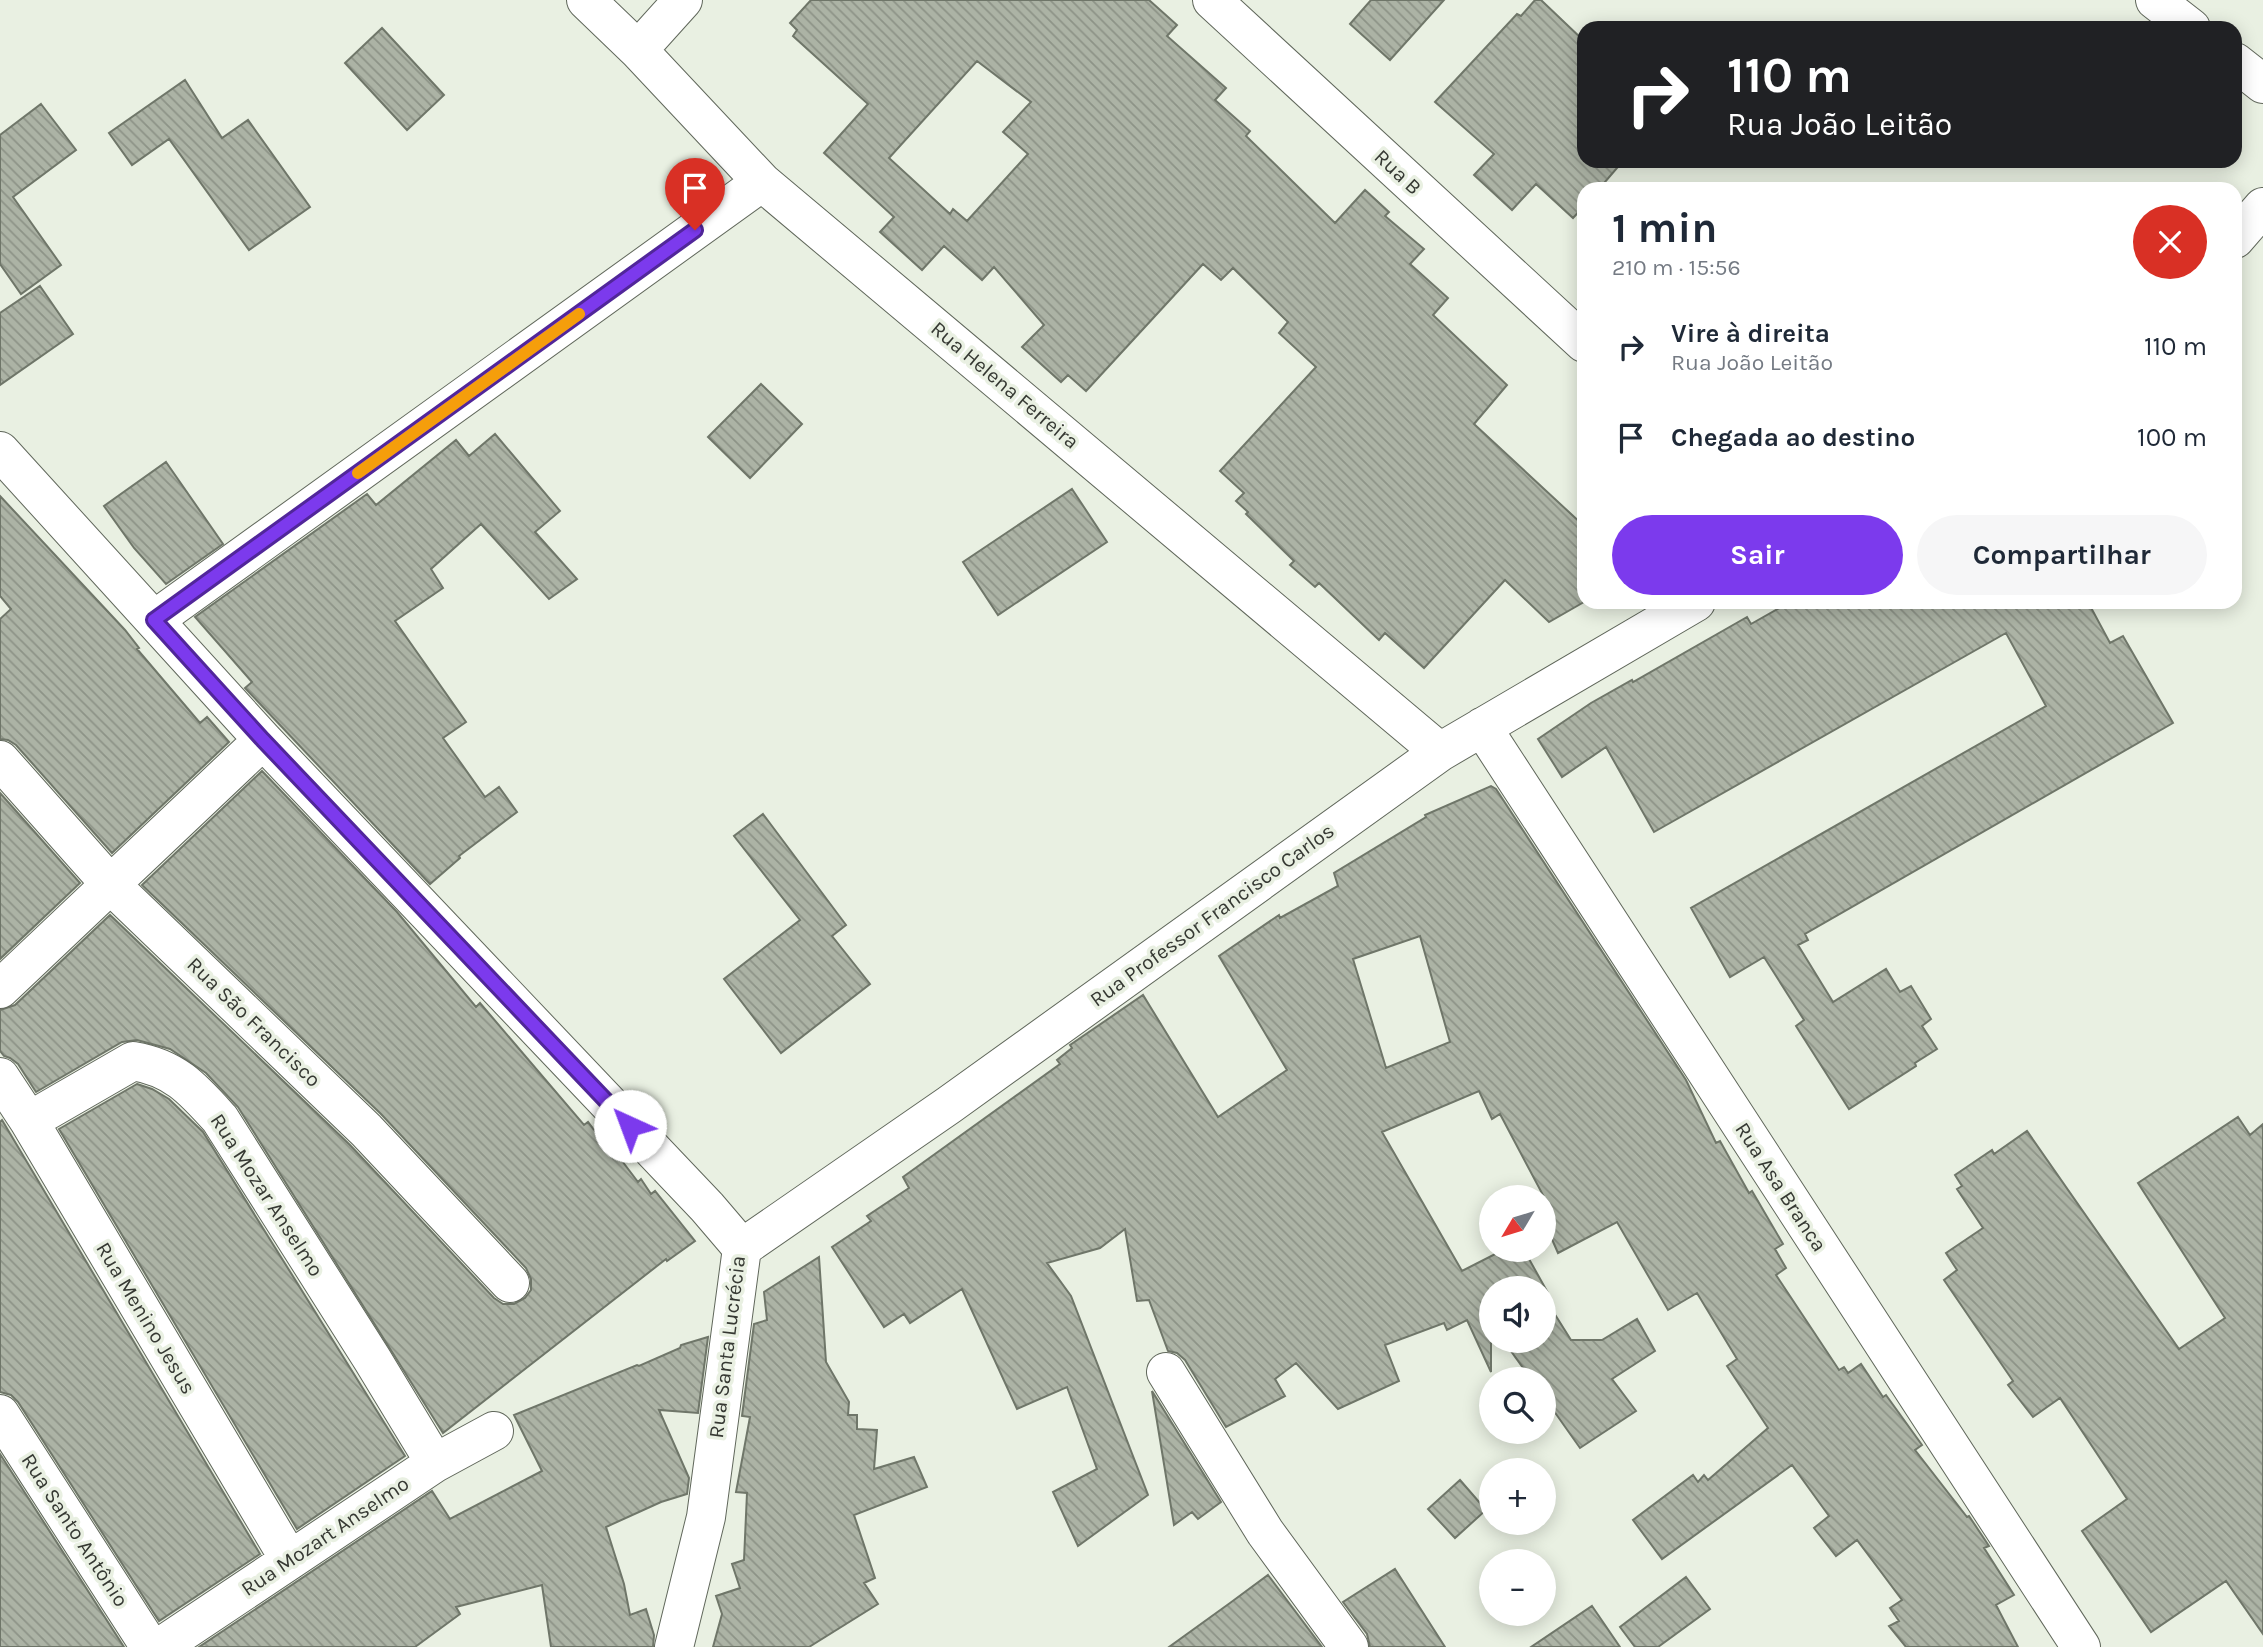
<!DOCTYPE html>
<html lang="pt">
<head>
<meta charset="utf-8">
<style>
	:root { --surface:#fff; --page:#f6f6f7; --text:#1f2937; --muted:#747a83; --accent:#7c3aed }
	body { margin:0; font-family:Karla,sans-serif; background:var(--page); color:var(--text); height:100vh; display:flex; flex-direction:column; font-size:26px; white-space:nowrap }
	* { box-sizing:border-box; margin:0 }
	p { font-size:23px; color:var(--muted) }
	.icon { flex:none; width:38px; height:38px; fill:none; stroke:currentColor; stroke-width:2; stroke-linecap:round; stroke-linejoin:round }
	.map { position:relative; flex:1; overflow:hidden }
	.details { position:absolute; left:1577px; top:182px; width:665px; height:427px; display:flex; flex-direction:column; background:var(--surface); border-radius:21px; box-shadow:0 4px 18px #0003 }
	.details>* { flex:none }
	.hud { position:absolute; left:1577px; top:21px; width:665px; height:147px; border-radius:21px; box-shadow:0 4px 18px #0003; background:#202124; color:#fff; overflow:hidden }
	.needle { width:46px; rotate:232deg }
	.fabs { position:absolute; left:1479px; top:1185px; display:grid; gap:14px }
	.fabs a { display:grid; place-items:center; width:77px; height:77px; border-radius:50%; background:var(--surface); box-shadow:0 4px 18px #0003; font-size:35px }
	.pin { position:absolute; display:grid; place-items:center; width:60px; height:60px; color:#fff; margin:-72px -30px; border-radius:50% 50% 50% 0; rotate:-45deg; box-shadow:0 0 7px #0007 }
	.pin .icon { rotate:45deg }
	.me { position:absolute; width:77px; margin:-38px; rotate:317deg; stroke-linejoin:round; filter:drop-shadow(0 0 5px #0008) }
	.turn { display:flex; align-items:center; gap:24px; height:147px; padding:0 35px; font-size:32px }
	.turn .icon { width:91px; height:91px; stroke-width:2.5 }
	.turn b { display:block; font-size:49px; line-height:60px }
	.round { display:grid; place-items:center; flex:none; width:74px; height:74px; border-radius:37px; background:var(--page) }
	.head { display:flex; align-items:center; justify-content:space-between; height:119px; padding:0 35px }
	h1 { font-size:42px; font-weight:700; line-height:52px }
	.action { display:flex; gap:14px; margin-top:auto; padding:14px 35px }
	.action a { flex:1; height:80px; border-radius:42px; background:var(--accent); color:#fff; font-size:28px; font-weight:700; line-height:80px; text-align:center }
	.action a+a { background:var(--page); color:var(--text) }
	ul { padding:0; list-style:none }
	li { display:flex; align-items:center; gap:21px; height:91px; padding:0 35px }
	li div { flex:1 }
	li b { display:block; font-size:26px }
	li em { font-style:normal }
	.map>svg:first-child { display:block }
</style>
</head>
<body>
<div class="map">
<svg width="2263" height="1647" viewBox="0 0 2263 1647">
	<defs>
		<pattern id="building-back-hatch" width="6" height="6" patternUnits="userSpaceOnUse" patternTransform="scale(1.75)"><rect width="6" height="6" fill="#acb3a5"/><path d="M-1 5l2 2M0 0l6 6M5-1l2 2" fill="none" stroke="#8d9387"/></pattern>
	</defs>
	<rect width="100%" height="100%" fill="#e9f0e2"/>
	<!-- building -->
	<path fill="url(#building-back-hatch)" stroke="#6f7669" stroke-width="2" fill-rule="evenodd" d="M 811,0 L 1149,0 L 1177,25 L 1167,36 L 1226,88 L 1215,100 L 1250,131 L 1246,136 L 1335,223 L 1365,190 L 1389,212 L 1385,216 L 1424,249 L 1410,264 L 1448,298 L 1433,315 L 1507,385 L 1474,424 L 1584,526 L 1584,602 L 1549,622 L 1505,580 L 1424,668 L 1385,633 L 1379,640 L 1319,583 L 1315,587 L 1290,565 L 1294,561 L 1246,514 L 1248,512 L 1236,501 L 1244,493 L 1220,471 L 1316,367 L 1279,333 L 1288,322 L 1233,268 L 1221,280 L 1203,264 L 1086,391 L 1068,375 L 1061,382 L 1022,347 L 1044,325 L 994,267 L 982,280 L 944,246 L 922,270 L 880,232 L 894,217 L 824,153 L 868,104 L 793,36 L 797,30 L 790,23 ZM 977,61 L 1031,102 L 1003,132 L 1028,154 L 967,221 L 953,209 L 950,214 L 889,158 Z
		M 1371,0 L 1444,0 L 1390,60 L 1350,24 Z
		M 1535,0 L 1541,0 L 1584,41 L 1584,161 L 1623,161 L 1599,189 L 1584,189 L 1584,206 L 1573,218 L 1536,184 L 1512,210 L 1474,175 L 1494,154 L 1435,102 L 1517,14 L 1521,16 Z
		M 382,28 L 444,95 L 407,130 L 345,63 Z
		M 185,80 L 222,138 L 248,120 L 310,207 L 249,250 L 169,139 L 132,165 L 109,133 Z
		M 41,104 L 76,150 L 13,197 L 61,265 L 21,294 L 0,264 L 0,135 Z
		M 40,286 L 73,334 L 0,385 L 0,313 Z
		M 761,384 L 802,424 L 750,478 L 708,437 Z
		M 495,434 L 560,511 L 535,532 L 577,579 L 549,599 L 481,524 L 431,569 L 443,588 L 395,621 L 466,722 L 443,738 L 485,797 L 499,787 L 517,812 L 459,856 L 460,858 L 430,884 L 245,688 L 252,682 L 195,617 L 367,494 L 376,505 L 456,440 L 469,456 Z
		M 166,462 L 223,544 L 166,584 L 134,548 L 104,506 Z
		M 1072,489 L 1107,542 L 998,615 L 963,562 Z
		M 0,496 L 125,630 L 139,648 L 137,649 L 200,723 L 207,717 L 229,742 L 112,853 L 16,745 L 8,740 L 0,739 L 0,619 L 11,609 L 0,596 Z
		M 1790,602 L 2088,602 L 2110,643 L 2123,636 L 2173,723 L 1805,934 L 1808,940 L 1798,945 L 1833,1002 L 1886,969 L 1900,992 L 1911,986 L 1931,1019 L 1922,1026 L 1937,1049 L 1915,1063 L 1916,1066 L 1849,1109 L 1796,1026 L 1804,1020 L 1764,957 L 1730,977 L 1691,908 L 2046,706 L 2006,633 L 1654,832 L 1606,747 L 1562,777 L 1538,739 L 1591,703 L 1632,680 L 1633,682 L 1747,617 L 1751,624 Z
		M 262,771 L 397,912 L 476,1007 L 480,1003 L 584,1125 L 588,1122 L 607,1147 L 610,1145 L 638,1182 L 641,1179 L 651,1194 L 655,1191 L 695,1241 L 667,1261 L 666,1259 L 443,1433 L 238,1107 L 206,1073 L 170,1049 L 137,1040 L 122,1042 L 36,1092 L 18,1064 L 10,1058 L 4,1056 L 0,1051 L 0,1010 L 15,1005 L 110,915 L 350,1145 L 494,1298 L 503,1304 L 514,1304 L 525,1298 L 531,1290 L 531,1279 L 526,1268 L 381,1114 L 142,885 Z
		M 1491,786 L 1496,789 L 1686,1080 L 1716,1143 L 1720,1141 L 1749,1193 L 1752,1191 L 1783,1244 L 1775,1249 L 1786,1268 L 1776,1275 L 1839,1370 L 1844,1367 L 1848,1373 L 1861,1364 L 1883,1397 L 1886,1395 L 1922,1445 L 1915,1450 L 1967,1517 L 1969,1516 L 1989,1546 L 1984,1548 L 2014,1595 L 1996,1605 L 2018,1647 L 1906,1647 L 1889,1626 L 1899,1621 L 1890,1608 L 1902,1600 L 1857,1540 L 1836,1556 L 1814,1528 L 1829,1516 L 1792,1465 L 1662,1559 L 1633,1520 L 1693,1475 L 1698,1482 L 1704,1475 L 1708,1480 L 1768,1428 L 1727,1366 L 1737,1359 L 1697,1293 L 1668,1310 L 1617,1222 L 1558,1253 L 1544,1221 L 1544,1197 L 1500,1114 L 1492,1119 L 1479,1091 L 1382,1132 L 1462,1271 L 1503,1250 L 1524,1250 L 1548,1293 L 1544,1296 L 1544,1288 L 1491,1288 L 1491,1372 L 1467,1320 L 1447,1330 L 1444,1323 L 1385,1345 L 1399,1381 L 1338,1409 L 1296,1363 L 1275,1379 L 1285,1396 L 1226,1427 L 1185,1360 L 1177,1353 L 1168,1351 L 1149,1300 L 1137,1301 L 1125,1229 L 1100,1248 L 1047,1263 L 1071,1296 L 1148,1495 L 1078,1546 L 1053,1492 L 1097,1469 L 1067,1387 L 1017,1409 L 962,1289 L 910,1323 L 904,1314 L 884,1327 L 832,1247 L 871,1221 L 867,1216 L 909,1188 L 903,1177 L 1060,1064 L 1057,1060 L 1072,1048 L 1070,1045 L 1143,995 L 1218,1117 L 1287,1070 L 1219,956 L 1279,915 L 1280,918 L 1338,886 L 1334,873 L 1426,817 L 1425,815 ZM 1420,936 L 1450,1042 L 1386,1068 L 1353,959 Z
		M 0,793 L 80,883 L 0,959 Z
		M 763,814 L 846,925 L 832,936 L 870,984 L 781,1053 L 724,979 L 800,920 L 734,836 Z
		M 137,1084 L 152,1089 L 169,1099 L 203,1132 L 405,1456 L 297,1529 L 59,1129 Z
		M 2238,1117 L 2250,1135 L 2263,1124 L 2263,1634 L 2226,1581 L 2151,1632 L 2082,1531 L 2127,1499 L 2060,1398 L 2033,1417 L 2008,1385 L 2013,1381 L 1944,1280 L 1957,1270 L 1946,1253 L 1983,1228 L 1957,1189 L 1962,1186 L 1955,1175 L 1992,1150 L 1994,1154 L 2027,1131 L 2179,1349 L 2225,1318 L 2138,1183 Z
		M 2,1120 L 260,1554 L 159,1621 L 18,1402 L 11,1395 L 0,1392 L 0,1122 Z
		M 819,1257 L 826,1362 L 849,1402 L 848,1415 L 857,1415 L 857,1429 L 877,1430 L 874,1469 L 914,1457 L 927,1487 L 854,1515 L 875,1578 L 864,1583 L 878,1604 L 809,1647 L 713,1647 L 722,1614 L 716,1596 L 740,1588 L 732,1564 L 744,1560 L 747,1493 L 736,1492 L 750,1417 L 742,1416 L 754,1324 L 767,1320 L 764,1292 Z
		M 1544,1297 L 1571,1340 L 1602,1340 L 1637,1319 L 1655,1351 L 1612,1379 L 1636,1411 L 1580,1448 L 1544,1397 L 1544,1379 L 1531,1379 L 1503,1340 L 1544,1340 Z
		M 708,1337 L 698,1413 L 659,1410 L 689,1478 L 687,1494 L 661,1502 L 606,1527 L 624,1584 L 630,1615 L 646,1609 L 654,1635 L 653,1647 L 551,1647 L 542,1585 L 456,1607 L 460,1614 L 415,1647 L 199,1647 L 432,1491 L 450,1519 L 542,1471 L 514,1415 L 637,1365 L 639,1366 L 680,1348 L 681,1345 Z
		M 1152,1391 L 1221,1502 L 1198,1519 L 1192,1512 L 1174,1525 Z
		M 0,1454 L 124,1647 L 0,1647 Z
		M 1460,1480 L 1486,1510 L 1455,1538 L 1428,1509 Z
		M 1395,1569 L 1445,1647 L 1370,1647 L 1367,1634 L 1343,1602 Z
		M 1268,1575 L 1322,1647 L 1169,1647 L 1230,1603 Z
		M 1686,1577 L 1710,1609 L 1658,1647 L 1635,1647 L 1620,1627 Z
		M 1592,1606 L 1620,1647 L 1531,1647 Z"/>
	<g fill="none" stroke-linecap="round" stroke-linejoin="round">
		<!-- minor casing -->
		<g stroke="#60675b" stroke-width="40">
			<path id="minor" d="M 586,0 L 638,50 L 762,182 L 1440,752
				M 1212,0 L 1584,343
				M 2155,0 L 2191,28
				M 638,50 L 683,0
				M 2235,62 L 2263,84
				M 2235,239 L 2263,207
				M 0,451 L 263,740 L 707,1207 L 742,1248 L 706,1517 L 674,1647
				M 154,620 L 762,182
				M 1482,727 L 2081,1647
				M 0,760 L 111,885 L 366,1130 L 510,1283
				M 0,989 L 263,740
				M 0,1077 L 29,1121 L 289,1559
				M 29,1121 L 133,1061 C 175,1068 193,1089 220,1119 L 372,1359 L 435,1463
				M 742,1248 L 949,1105 L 1440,752 L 1696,602
				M 1166,1372 L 1265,1532 L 1349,1647
				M 0,1414 L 150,1647
				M 160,1647 L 435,1463 L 494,1431"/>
		</g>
		<!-- minor -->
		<use href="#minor" stroke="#fff" stroke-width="38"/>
	</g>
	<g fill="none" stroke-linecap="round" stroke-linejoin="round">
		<!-- route casing -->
		<g stroke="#51269a" stroke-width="18">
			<path id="route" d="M 630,1126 L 263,740 L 154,620 L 695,230"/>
		</g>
		<!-- route -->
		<use href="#route" stroke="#7c3aed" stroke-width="12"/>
		<!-- slow -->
		<path stroke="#f59e0b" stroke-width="12" d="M 358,473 L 579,314"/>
	</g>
	<g text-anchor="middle" stroke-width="7" stroke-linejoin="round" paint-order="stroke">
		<!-- street labels -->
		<g font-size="21" fill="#363933" stroke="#e9f0e2">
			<text transform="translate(1398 172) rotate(43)" y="7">Rua B</text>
			<text transform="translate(1005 385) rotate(40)" y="7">Rua Helena Ferreira</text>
			<text transform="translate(1212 915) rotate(-36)" y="7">Rua Professor Francisco Carlos</text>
			<text transform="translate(254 1022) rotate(44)" y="7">Rua São Francisco</text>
			<text transform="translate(1781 1187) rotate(57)" y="7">Rua Asa Branca</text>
			<text transform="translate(267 1195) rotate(57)" y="7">Rua Mozar Anselmo</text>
			<text transform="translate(146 1318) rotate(59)" y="7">Rua Menino Jesus</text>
			<text transform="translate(727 1347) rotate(-83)" y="7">Rua Santa Lucrécia</text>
			<text transform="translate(75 1530) rotate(57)" y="7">Rua Santo Antônio</text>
			<text transform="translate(325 1536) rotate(-34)" y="7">Rua Mozart Anselmo</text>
		</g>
	</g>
</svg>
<div class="fabs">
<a><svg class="needle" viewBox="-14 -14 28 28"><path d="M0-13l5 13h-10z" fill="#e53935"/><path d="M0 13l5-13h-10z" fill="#747a83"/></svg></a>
<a><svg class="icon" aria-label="sound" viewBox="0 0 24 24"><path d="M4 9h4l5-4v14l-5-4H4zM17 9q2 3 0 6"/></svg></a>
<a><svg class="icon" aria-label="search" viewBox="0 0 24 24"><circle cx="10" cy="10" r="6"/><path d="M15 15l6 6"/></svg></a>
<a>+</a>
<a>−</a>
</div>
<div class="pin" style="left:695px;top:230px;background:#d93025"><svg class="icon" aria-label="arrive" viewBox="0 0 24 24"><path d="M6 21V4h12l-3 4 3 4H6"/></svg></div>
<svg class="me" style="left:630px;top:1126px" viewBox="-20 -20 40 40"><circle r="19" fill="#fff"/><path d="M0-13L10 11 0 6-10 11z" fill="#7c3aed"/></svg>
<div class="hud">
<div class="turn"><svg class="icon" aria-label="right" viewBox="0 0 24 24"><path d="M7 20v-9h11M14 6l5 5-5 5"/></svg><div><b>110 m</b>Rua João Leitão</div></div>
</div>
<section class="details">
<div class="head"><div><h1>1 min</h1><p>210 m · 15:56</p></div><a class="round" style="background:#d93025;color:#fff"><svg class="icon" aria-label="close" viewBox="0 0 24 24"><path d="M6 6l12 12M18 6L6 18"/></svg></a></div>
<ul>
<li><svg class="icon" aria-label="right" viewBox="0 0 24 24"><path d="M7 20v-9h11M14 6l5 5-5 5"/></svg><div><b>Vire à direita</b><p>Rua João Leitão</p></div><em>110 m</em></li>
<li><svg class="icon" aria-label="arrive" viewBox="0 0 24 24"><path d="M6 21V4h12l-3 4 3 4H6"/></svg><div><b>Chegada ao destino</b></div><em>100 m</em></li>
</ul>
<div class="action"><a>Sair</a><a>Compartilhar</a></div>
</section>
</div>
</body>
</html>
